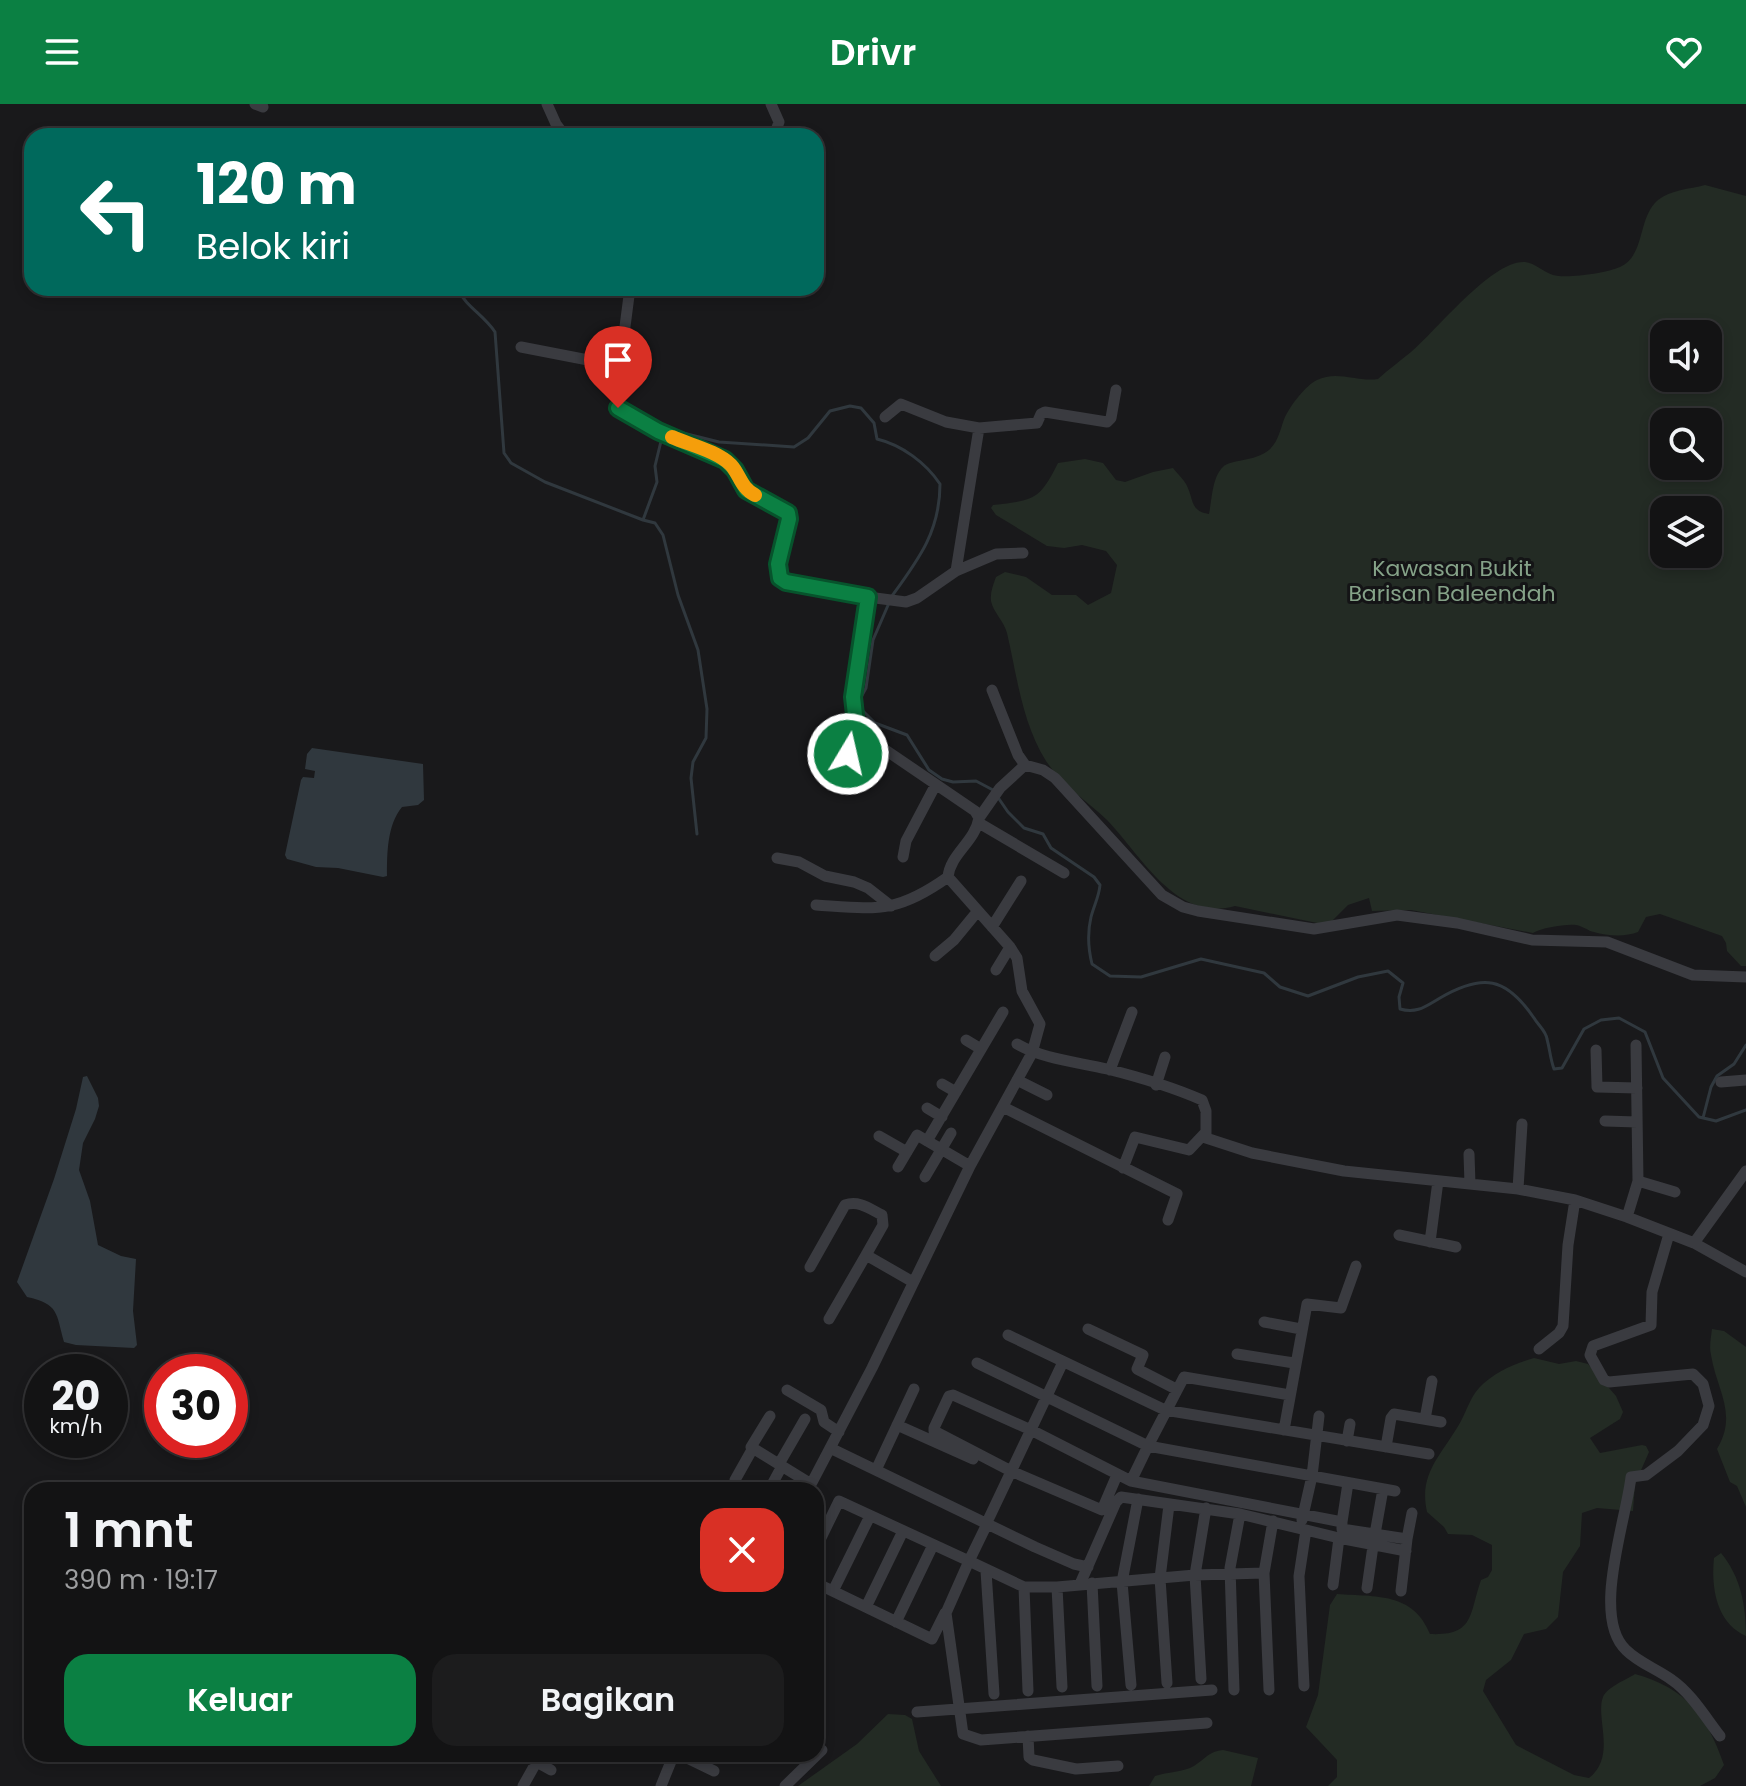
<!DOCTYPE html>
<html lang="id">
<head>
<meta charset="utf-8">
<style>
	:root { --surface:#131314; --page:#1c1c1d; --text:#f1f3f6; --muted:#9d9ea0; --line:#323234; --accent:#0b8043 }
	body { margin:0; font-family:Poppins,sans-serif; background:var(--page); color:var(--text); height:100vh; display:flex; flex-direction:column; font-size:30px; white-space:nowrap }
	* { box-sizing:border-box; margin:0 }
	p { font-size:26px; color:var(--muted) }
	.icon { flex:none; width:44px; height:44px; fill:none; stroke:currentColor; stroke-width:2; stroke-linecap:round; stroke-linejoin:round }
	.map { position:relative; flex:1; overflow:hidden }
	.panel { position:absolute; left:24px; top:1378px; width:800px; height:280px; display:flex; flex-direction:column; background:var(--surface); border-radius:24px; box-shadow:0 4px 12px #0003,0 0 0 2px var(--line) }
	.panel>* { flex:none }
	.banner { position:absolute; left:24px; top:24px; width:800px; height:168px; border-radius:24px; box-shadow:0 4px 12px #0003,0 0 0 2px var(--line); background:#00695c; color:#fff; overflow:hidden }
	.tools { position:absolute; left:1650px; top:216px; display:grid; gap:16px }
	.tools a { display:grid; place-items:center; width:72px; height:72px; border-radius:16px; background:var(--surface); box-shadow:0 4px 12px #0003,0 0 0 2px var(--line); font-size:40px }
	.speed { position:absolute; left:24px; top:1250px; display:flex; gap:16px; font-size:40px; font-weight:700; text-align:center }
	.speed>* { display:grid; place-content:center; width:104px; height:104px; border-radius:50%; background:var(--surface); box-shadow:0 4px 12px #0003,0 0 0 2px var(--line); line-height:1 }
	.speed small { font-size:20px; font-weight:400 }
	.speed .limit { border:12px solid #d22; background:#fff; color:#111 }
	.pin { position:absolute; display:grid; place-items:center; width:68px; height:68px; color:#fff; margin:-82px -34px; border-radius:50% 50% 50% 0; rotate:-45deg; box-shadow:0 0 8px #0007 }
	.pin .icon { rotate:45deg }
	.me { position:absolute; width:88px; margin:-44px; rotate:9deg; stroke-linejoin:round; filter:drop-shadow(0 0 6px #0008) }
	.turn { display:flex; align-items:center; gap:28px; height:168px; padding:0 40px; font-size:36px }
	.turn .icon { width:104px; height:104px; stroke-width:2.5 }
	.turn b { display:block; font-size:56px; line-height:68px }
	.round { display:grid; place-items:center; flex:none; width:84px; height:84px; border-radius:24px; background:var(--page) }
	.summary { display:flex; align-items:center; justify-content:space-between; height:136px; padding:0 40px }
	h1 { font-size:48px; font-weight:600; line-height:60px }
	.button { display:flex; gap:16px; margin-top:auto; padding:16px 40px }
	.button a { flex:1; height:92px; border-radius:24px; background:var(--accent); color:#fff; font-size:32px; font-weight:600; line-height:92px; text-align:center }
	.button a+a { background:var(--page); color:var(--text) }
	header { display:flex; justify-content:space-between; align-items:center; height:104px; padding:0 40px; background:var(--accent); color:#fff; font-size:36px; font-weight:600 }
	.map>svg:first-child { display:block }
</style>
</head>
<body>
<header><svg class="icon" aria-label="menu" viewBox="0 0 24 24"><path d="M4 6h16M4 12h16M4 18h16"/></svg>Drivr<svg class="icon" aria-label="heart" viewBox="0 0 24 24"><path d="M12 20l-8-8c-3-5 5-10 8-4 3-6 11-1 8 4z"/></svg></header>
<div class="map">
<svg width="1746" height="1682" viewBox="0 0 1746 1682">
	<rect width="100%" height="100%" fill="#19191b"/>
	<!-- green -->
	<path fill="#232b24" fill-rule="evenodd" d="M 1705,81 L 1746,92 L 1746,862 L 1741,862 L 1727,847 L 1726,839 L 1722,832 L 1660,810 L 1646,813 L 1638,828 C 1626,833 1607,832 1594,828 C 1588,827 1583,822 1576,821 C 1564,820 1542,824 1533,829 L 1411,806 L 1372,807 L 1369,794 L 1348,801 L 1330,819 L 1322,820 L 1235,802 C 1176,819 1141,751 1107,716 C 1086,696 1062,681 1046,657 C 1022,619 1017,572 1007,529 C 1004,517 993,508 991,497 C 990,489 993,481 996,473 L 1005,468 L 1026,473 L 1052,491 L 1076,491 L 1088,501 L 1111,489 L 1117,461 L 1106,447 L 1082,441 L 1064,444 L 1047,442 L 996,411 L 991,404 L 993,401 C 1034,396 1039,397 1058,359 L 1085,355 L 1103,359 L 1116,376 L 1125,378 L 1153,368 L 1173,364 C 1177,369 1183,375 1186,380 C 1194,394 1189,407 1209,410 C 1212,396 1212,373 1223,363 C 1230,355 1255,358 1269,346 C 1279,337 1280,325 1285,313 C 1291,301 1305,282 1317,276 C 1337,266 1357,278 1378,275 C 1389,265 1400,257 1411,248 C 1436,227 1493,155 1525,158 C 1535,159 1543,168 1553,171 C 1566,175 1607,169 1620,163 C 1646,151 1637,114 1658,96 C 1670,86 1690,85 1705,81 ZM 1664,230 L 1708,230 L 1708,274 L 1664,274 ZM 1664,318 L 1708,318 L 1708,362 L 1664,362 ZM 1664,406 L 1708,406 L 1708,450 L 1664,450 Z
		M 1712,1225 L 1724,1227 L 1746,1243 L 1746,1403 L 1737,1382 L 1730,1378 L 1717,1345 C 1738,1310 1717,1287 1711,1251 C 1709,1243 1711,1233 1712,1225 Z
		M 1534,1254 L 1559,1260 L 1576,1257 L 1588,1260 L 1616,1292 L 1623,1308 L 1620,1315 L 1590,1334 L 1600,1349 L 1642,1341 L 1646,1342 L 1649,1348 L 1635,1380 L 1633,1407 L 1597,1404 L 1582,1409 L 1580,1442 L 1563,1468 L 1558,1513 L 1546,1525 L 1524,1530 L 1511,1556 L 1486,1576 L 1483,1587 L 1516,1641 L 1574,1671 L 1589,1674 C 1617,1652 1595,1614 1603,1593 C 1607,1583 1626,1576 1635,1570 C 1686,1584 1707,1612 1724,1661 L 1715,1674 L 1700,1682 L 1328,1682 L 1337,1673 L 1337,1656 L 1306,1623 L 1318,1591 L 1330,1501 L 1337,1490 C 1376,1493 1413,1488 1430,1530 C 1475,1532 1469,1510 1481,1476 L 1488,1473 L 1492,1466 L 1492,1441 L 1472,1431 L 1448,1430 L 1444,1423 L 1427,1408 C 1418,1368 1443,1350 1461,1317 C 1467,1306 1470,1294 1479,1284 C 1494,1268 1514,1260 1534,1254 Z
		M 1721,1449 C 1741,1473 1746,1502 1746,1532 C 1716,1519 1711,1483 1714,1454 Z
		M 888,1610 L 905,1611 L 912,1615 L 919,1647 L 941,1682 L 798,1682 L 857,1640 Z
		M 1223,1646 L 1258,1654 L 1251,1682 L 1149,1682 L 1155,1672 C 1167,1668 1184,1668 1194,1662 C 1205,1655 1209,1647 1223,1646 Z"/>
	<!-- water -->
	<path fill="#30383e" d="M 312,644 L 423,660 L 424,696 L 418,701 L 402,703 C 387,721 387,750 387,772 L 383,773 L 338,764 L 316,763 L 287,755 L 285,751 L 301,676 L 303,673 L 314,674 L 315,667 L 305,665 L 307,650 Z
		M 87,972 L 98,994 L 99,1002 L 95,1015 L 83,1039 L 79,1066 L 90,1097 L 98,1141 L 121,1152 L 136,1155 L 133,1207 L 137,1241 L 134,1244 L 76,1241 L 64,1238 C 56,1209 59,1200 27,1193 L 17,1178 L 54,1075 L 76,1005 L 83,973 Z"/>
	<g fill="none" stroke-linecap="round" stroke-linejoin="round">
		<!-- stream -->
		<path stroke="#30383e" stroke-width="3" d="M 564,25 L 586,24 L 620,32
			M 541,32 L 556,27
			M 698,32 L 713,27 L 741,32
			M 457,184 C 466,203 484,211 495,228 L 504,349 L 511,359 L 545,378 L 643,416 L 657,378 L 655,362 L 662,333
			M 666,327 L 667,325 L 719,338 L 794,343 L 808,334 L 830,307 L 850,302 L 861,304 L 874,319 L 877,335 C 902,341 926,359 940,380 C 940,427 919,455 892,492
			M 643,416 L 655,419 L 663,431 L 678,491 L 698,546 L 707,605 L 706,634 L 693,658 L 691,674 L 697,730
			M 889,499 L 873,536 L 866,584 L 860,595 L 862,606 L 875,619 L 907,631 L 929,666 L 942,675 L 953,678 L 976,677 L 993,686
			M 997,692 L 1008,708 L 1024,724 L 1043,730 L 1051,744 L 1094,773 L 1100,781 C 1099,793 1094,801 1091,813 C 1087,830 1088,844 1092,860 L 1110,872 L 1141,873 L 1201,855 L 1264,869 L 1280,883 L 1308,892 L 1358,873 L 1388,867 L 1403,879 L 1399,893 L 1400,905 C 1417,910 1426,902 1440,894 C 1483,869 1506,873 1534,914 C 1538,921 1546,927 1547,935 C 1550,946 1550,954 1554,965 L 1562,964 L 1584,925 L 1601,916 L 1619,914 L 1645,928 L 1663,974 L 1699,1013 L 1716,1017 L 1746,1006
			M 1703,1014 L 1711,983 L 1717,972 L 1734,960 L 1746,941"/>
		<!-- minor -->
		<path stroke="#3a3b40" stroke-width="11" d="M 255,0 L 263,3
			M 547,0 L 556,20 L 565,32
			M 771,0 L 779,18 L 774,32
			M 630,184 L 616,292 L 618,304 L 658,327 L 725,356 L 735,366 L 746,386 L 788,409 L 789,415 L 778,460 L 780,474 L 786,478 L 868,493 L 853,593 L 856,620 L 884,645 L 975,707 L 979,714 C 975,738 950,750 948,773 L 1010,843 L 1017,854 L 1022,887 L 1040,920 L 1032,949 L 970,1062 L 872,1264 L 808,1386
			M 521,243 L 619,262
			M 885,313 L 901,300 L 946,318 L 979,324 L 1037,319 L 1041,310 L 1045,308 L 1107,318 L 1111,314 L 1116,286
			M 956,467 L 979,324
			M 868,493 L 906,498 L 917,494 L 956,467 L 996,450 L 1023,449
			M 992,586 L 1018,651 L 1025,661
			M 833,649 L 848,650
			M 842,666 L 856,620
			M 979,714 L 1000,684 L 1025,661 L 1043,666 L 1055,674 L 1162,791 L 1183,803 L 1198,807 L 1314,825 L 1397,811 L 1457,819 L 1532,836 L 1607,838 L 1693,871 L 1746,873
			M 979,719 L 1064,769
			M 903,753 L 906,737 L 935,682
			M 777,754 L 799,758 L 825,772 L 854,778 L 868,784 L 891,802
			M 816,801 C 877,805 896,810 948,773
			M 992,823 L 1021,777
			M 935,852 L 954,836 L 977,808
			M 996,866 L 1010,843
			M 966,936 L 981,945
			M 1017,940 C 1043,955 1077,958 1107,965 C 1139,973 1172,983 1202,996 L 1206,1007 L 1206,1034 L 1252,1049 L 1344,1067 L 1518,1085 L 1575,1096 L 1627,1113 L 1694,1139 L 1746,1067
			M 1596,946 L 1597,983 L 1637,984
			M 1110,966 L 1132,908
			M 1017,976 L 1047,991
			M 1721,978 L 1746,976
			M 942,980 L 956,988
			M 1156,981 L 1165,953
			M 1003,1003 L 1177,1090 L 1168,1116
			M 927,1004 L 942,1013
			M 1605,1017 L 1637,1018
			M 879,1032 L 907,1048
			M 927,1037 L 1003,908
			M 1469,1050 L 1470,1080
			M 898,1063 L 917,1031 L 970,1062
			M 1123,1064 L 1135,1033 L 1189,1046 L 1206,1028
			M 925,1073 L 951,1029
			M 1638,1077 L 1675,1088
			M 1518,1085 L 1522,1020
			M 1627,1113 L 1638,1077 L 1636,941
			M 1669,1130 L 1652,1188 L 1651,1221 L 1593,1242 L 1590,1251 L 1604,1276 L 1609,1278 L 1693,1270 L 1703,1280 L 1709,1302 L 1703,1321 L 1678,1347 L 1646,1371 L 1631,1373 C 1626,1417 1591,1513 1626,1546 C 1639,1559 1657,1565 1672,1576 C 1691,1589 1706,1614 1720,1632
			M 1399,1131 L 1456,1143
			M 1430,1138 L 1438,1077
			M 1694,1139 L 1746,1168
			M 810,1163 L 845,1101 C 859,1096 870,1105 882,1111 L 883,1121 L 866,1151
			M 829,1215 L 866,1151 L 913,1178
			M 1264,1218 L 1301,1225
			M 1088,1225 L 1143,1251 L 1137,1265 L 1176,1285
			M 1008,1231 L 1165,1306 L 1429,1350
			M 1539,1245 L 1559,1229 L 1563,1222 L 1568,1141 L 1575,1096
			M 1237,1250 L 1294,1259
			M 977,1259 L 1148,1342 L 1184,1273 L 1290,1291
			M 787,1286 L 821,1306 L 824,1318 L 839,1328
			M 770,1312 L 751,1343 L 811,1380
			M 1425,1315 L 1432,1277
			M 897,1321 L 973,1355
			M 1284,1326 L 1307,1200 L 1341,1204 L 1356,1162
			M 1347,1337 L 1350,1320
			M 1386,1343 L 1391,1314 L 1394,1310 L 1441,1318
			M 830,1344 L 1035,1443 L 1074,1460 L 1088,1463
			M 779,1360 L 805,1315
			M 876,1366 L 914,1285
			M 1117,1371 L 1102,1406 L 1011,1367 L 934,1327 L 934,1324 L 949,1292 L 953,1291 L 1031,1326 L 1131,1377 L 1342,1418 L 1342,1425 L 1407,1435 L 1401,1487
			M 735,1376 L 753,1344
			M 1131,1377 L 1148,1342 L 1395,1387
			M 769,1386 L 782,1362
			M 989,1414 L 1063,1258
			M 1302,1416 L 1312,1372 L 1319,1312
			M 1342,1418 L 1348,1379
			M 987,1420 L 969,1457 L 1024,1483 L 1057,1483 L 1195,1471 L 1264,1469
			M 1375,1430 L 1383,1385
			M 1407,1435 L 1412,1409
			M 816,1444 L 839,1397 L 969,1457 L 946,1509 L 963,1630 L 981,1636 L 1207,1619
			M 986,1467 L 994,1590
			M 816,1479 L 932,1535 L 945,1509
			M 1092,1479 L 1097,1582
			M 1080,1480 L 1116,1398 L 1121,1393 L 1240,1410 L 1339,1434 L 1406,1447
			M 1333,1481 L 1339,1434
			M 1024,1483 L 1028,1587
			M 1057,1483 L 1062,1583
			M 1367,1484 L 1373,1442
			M 833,1487 L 870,1412
			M 866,1503 L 903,1427
			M 896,1518 L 933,1441
			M 1201,1575 L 1195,1471 L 1206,1404
			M 1167,1579 L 1160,1474 L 1169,1401
			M 1131,1581 L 1122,1478 L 1138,1395
			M 1304,1582 L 1299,1472 L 1306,1426
			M 1234,1586 L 1230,1464 L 1240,1410
			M 1269,1586 L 1264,1469 L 1273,1417
			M 917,1608 L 1212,1586
			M 1028,1632 L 1029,1653 L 1033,1656 L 1076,1665 L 1118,1662
			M 679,1650 L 714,1667
			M 524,1651 L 551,1666
			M 523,1682 L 541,1650
			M 661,1682 L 674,1650
			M 785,1682 L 822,1646"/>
	</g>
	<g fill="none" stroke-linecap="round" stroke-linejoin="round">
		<!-- route casing -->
		<g stroke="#07532c" stroke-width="20">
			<path id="route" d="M 618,304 L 658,327 L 725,356 L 735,366 L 746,386 L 788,409 L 789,415 L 778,460 L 780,474 L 786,478 L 868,493 L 853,593 L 856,620 L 848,650"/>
		</g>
		<!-- route -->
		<use href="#route" stroke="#0b8043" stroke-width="14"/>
		<!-- slow -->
		<path stroke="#f59e0b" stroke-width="14" d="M 672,333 C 690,341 717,347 731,361 C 740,371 741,384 755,391"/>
	</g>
	<g text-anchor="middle" stroke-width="6" stroke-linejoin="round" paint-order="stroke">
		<!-- park labels -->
		<g font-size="22" fill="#85a288" stroke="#141416">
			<text x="1452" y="472">Kawasan Bukit<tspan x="1452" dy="25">Barisan Baleendah</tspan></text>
		</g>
	</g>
</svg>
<div class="tools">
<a><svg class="icon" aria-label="sound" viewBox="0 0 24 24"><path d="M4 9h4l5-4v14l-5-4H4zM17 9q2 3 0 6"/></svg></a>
<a><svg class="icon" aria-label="search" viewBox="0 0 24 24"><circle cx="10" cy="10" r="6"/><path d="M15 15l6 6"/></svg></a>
<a><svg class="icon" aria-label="layers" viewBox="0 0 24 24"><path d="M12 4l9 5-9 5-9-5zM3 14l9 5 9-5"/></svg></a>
</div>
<div class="speed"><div>20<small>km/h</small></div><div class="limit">30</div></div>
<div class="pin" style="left:618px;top:304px;background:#d93025"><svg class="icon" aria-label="arrive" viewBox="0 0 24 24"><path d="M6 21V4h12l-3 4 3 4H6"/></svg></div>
<svg class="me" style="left:848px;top:650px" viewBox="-20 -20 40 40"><circle r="17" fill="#0b8043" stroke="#fff" stroke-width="3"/><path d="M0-11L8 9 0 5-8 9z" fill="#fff"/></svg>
<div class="banner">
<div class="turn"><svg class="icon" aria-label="left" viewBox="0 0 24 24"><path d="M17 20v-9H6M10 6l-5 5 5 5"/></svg><div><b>120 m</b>Belok kiri</div></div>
</div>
<section class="panel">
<div class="summary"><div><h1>1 mnt</h1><p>390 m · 19:17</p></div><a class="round" style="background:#d93025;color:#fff"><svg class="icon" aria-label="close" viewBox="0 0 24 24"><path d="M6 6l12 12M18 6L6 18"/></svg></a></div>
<div class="button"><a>Keluar</a><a>Bagikan</a></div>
</section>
</div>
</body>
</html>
